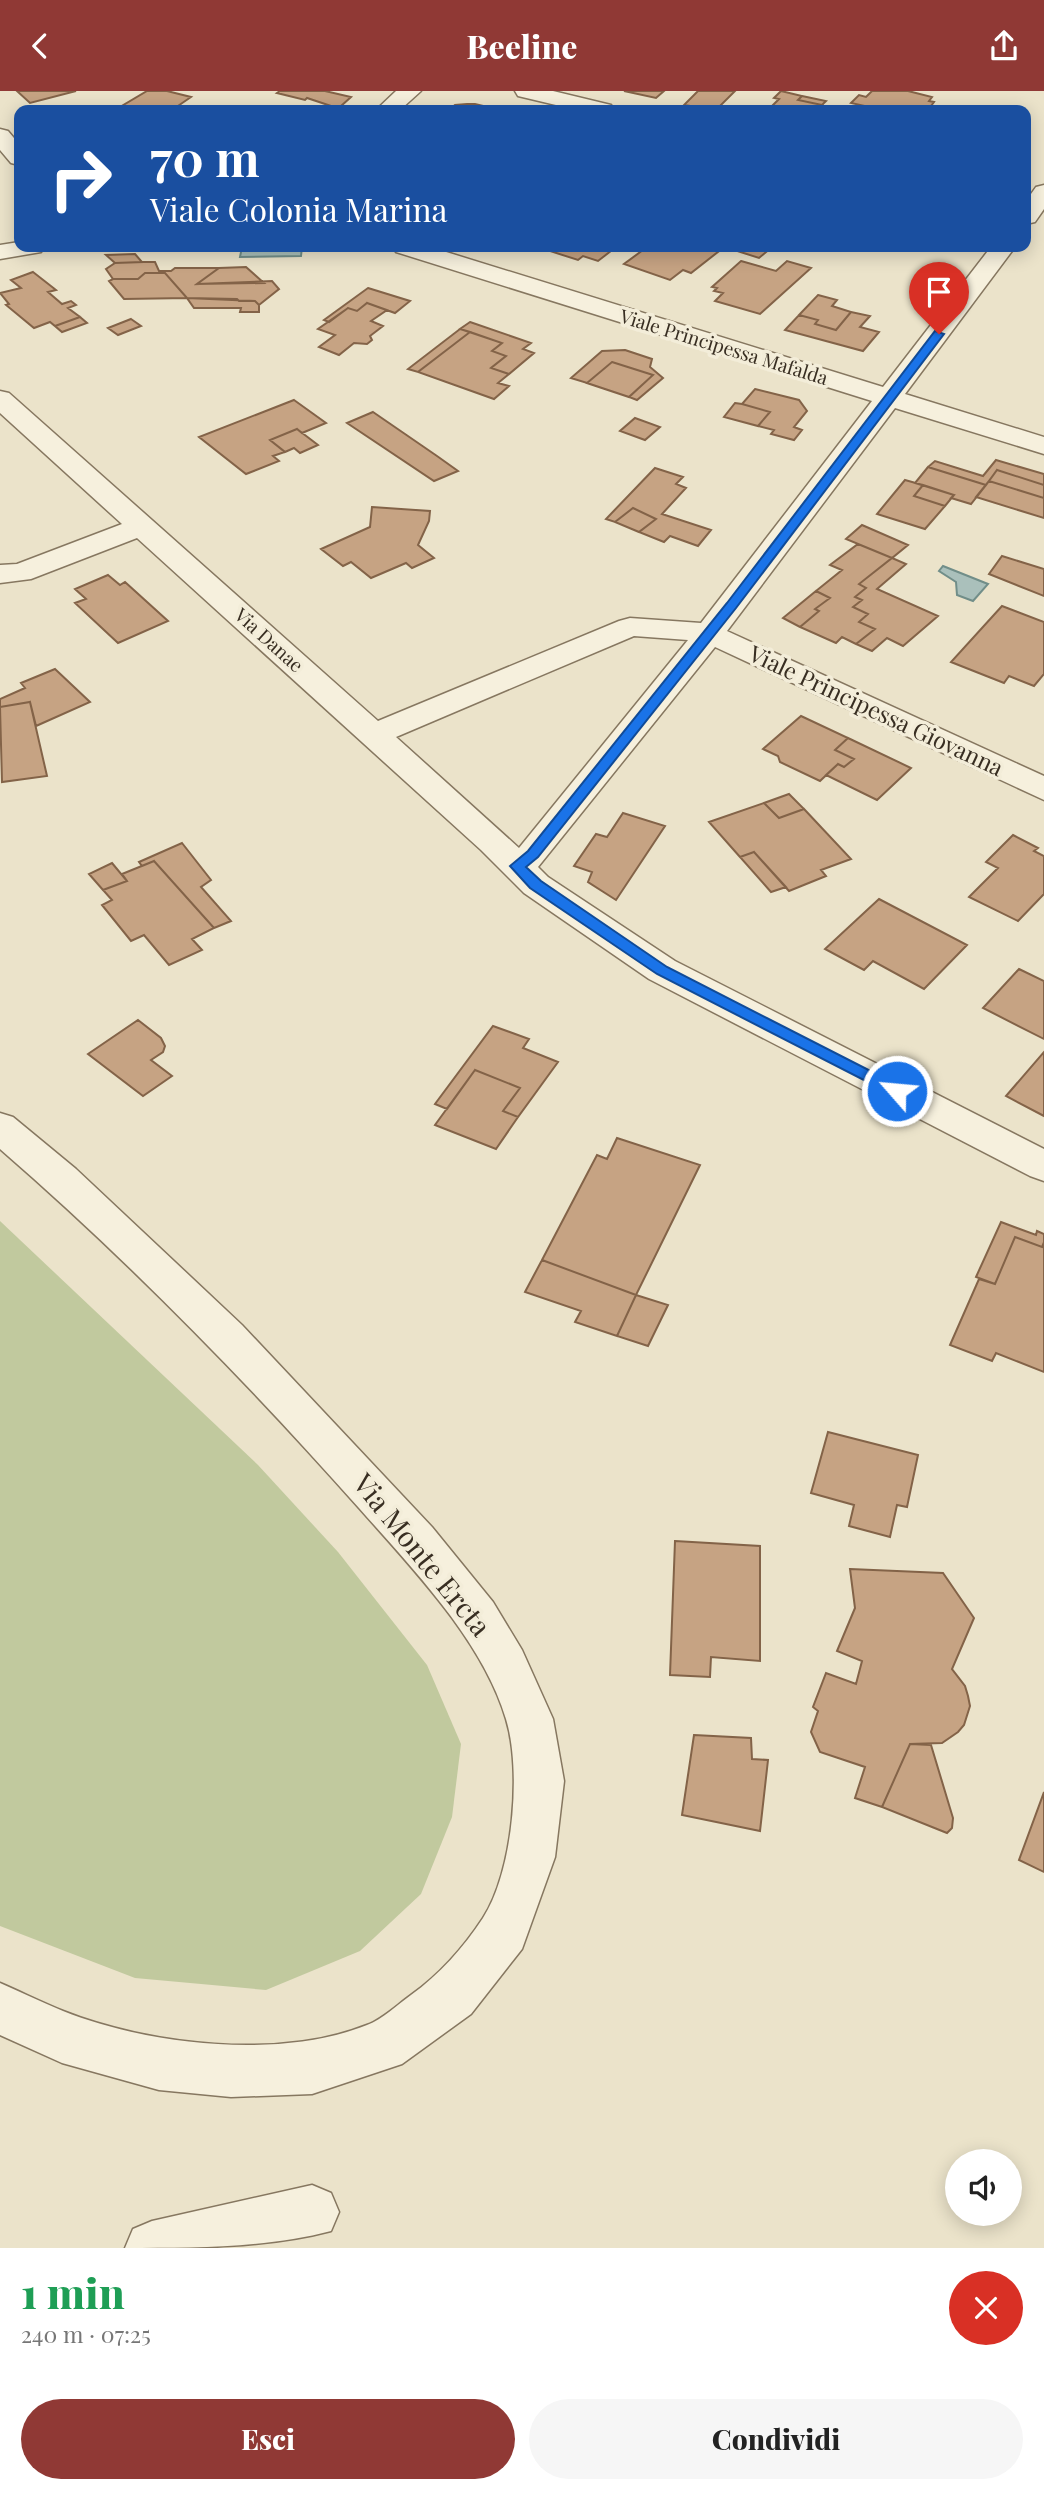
<!DOCTYPE html>
<html lang="it">
<head>
<meta charset="utf-8">
<style>
	:root { --surface:#fff; --page:#f6f6f6; --text:#222; --muted:#767676; --accent:#903935 }
	body { margin:0; font-family:"Playfair Display",serif; background:var(--page); color:var(--text); height:100vh; display:flex; flex-direction:column; font-size:26px; white-space:nowrap }
	* { box-sizing:border-box; margin:0 }
	p { font-size:23px; color:var(--muted) }
	.icon { flex:none; width:38px; height:38px; fill:none; stroke:currentColor; stroke-width:2; stroke-linecap:round; stroke-linejoin:round }
	.map { position:relative; height:2157px; overflow:hidden }
	.sheet { display:flex; flex-direction:column; background:var(--surface); flex:1 }
	.sheet>* { flex:none }
	.hud { position:absolute; left:14px; top:14px; width:1017px; height:147px; border-radius:14px; box-shadow:0 4px 18px #0003; background:#1a4fa0; color:#fff; overflow:hidden }
	.tools { position:absolute; left:945px; top:2058px; display:grid; gap:14px }
	.tools a { display:grid; place-items:center; width:77px; height:77px; border-radius:50%; background:var(--surface); box-shadow:0 4px 18px #0003; font-size:35px }
	.pin { position:absolute; display:grid; place-items:center; width:60px; height:60px; color:#fff; margin:-72px -30px; border-radius:50% 50% 50% 0; rotate:-45deg; box-shadow:0 0 7px #0007 }
	.pin .icon { rotate:45deg }
	.me { position:absolute; width:77px; margin:-38px; rotate:297deg; stroke-linejoin:round; filter:drop-shadow(0 0 5px #0008) }
	.turn { display:flex; align-items:center; gap:24px; height:147px; padding:0 21px; font-size:32px }
	.turn .icon { width:91px; height:91px; stroke-width:2.5 }
	.turn b { display:block; font-size:49px; line-height:60px }
	.round { display:grid; place-items:center; flex:none; width:74px; height:74px; border-radius:37px; background:var(--page) }
	.headline { display:flex; align-items:center; justify-content:space-between; height:119px; padding:0 21px }
	h1 { font-size:42px; font-weight:800; line-height:52px; color:#1e9e55 }
	.cta { display:flex; gap:14px; margin-top:auto; padding:14px 21px }
	.cta a { flex:1; height:80px; border-radius:42px; background:var(--accent); color:#fff; font-size:28px; font-weight:800; line-height:80px; text-align:center }
	.cta a+a { background:var(--page); color:var(--text) }
	header { display:flex; justify-content:space-between; align-items:center; height:91px; padding:0 21px; background:var(--accent); color:#fff; font-size:32px; font-weight:800 }
	.map>svg:first-child { display:block }
</style>
</head>
<body>
<header><svg class="icon" aria-label="back" viewBox="0 0 24 24"><path d="M15 5l-7 7 7 7"/></svg>Beeline<svg class="icon" aria-label="share" viewBox="0 0 24 24"><path d="M12 15V3M7 8l5-5 5 5M5 13v7h14v-7"/></svg></header>
<div class="map">
<svg width="1044" height="2157" viewBox="0 0 1044 2157">
	<rect width="100%" height="100%" fill="#ebe3ca"/>
	<!-- green -->
	<path fill="#c1c99e" d="M 0,1130 L 258,1374 L 338,1461 L 427,1574 L 461,1653 L 452,1726 L 421,1803 L 360,1860 L 266,1899 L 135,1887 L 0,1835 Z"/>
	<!-- water -->
	<path fill="#aac0bb" stroke="#718e89" stroke-width="2" d="M 242,156 L 302,156 L 301,165 L 240,166 Z
		M 943,475 L 988,493 L 973,510 L 957,504 L 956,491 L 939,480 Z"/>
	<!-- building -->
	<path fill="#c6a383" stroke="#836348" stroke-width="2" d="M 17,0 L 76,0 L 30,12 Z
		M 147,0 L 167,0 L 191,6 L 172,19 L 142,16 L 137,19 L 115,19 Z
		M 280,0 L 325,0 L 351,6 L 341,15 L 334,16 L 307,7 L 305,9 L 277,2 Z
		M 624,0 L 664,0 L 656,7 Z
		M 698,0 L 735,0 L 716,19 L 684,14 Z
		M 781,0 L 802,5 L 798,9 L 822,14 L 817,19 L 768,19 L 779,8 L 774,7 Z
		M 872,0 L 908,0 L 932,6 L 929,10 L 934,11 L 928,19 L 872,19 L 874,17 L 851,12 L 859,4 L 866,6 Z
		M 802,5 L 826,10 L 822,14 L 798,9 Z
		M 467,13 L 475,13 L 500,19 L 449,19 L 455,14 Z
		M 556,156 L 616,156 L 598,170 L 583,165 L 578,169 L 550,160 Z
		M 647,156 L 720,156 L 723,157 L 691,182 L 683,179 L 670,189 L 624,173 Z
		M 725,156 L 772,156 L 759,167 Z
		M 135,163 L 142,171 L 115,172 L 106,164 Z
		M 741,170 L 776,180 L 787,170 L 811,177 L 760,223 L 715,210 L 723,202 L 714,200 L 717,197 L 712,196 Z
		M 142,171 L 155,171 L 159,180 L 171,180 L 175,177 L 219,177 L 197,193 L 272,190 L 279,198 L 259,214 L 255,210 L 239,210 L 237,208 L 187,207 L 165,182 L 145,182 L 138,188 L 113,188 L 106,178 L 115,172 Z
		M 246,176 L 264,192 L 197,193 L 219,177 Z
		M 33,181 L 56,199 L 48,201 L 62,213 L 71,210 L 76,214 L 68,217 L 80,226 L 55,235 L 50,231 L 34,237 L 6,214 L 9,213 L 0,202 L 21,197 L 11,189 Z
		M 145,182 L 165,182 L 187,207 L 124,208 L 109,190 L 113,188 L 138,188 Z
		M 368,197 L 410,210 L 395,222 L 367,212 L 357,220 L 348,217 L 329,231 L 324,229 Z
		M 818,204 L 837,209 L 832,215 L 851,221 L 836,239 L 815,233 L 818,229 L 799,224 Z
		M 187,207 L 255,210 L 259,214 L 259,221 L 240,221 L 241,217 L 194,217 Z
		M 367,212 L 387,219 L 371,230 L 383,235 L 370,245 L 372,249 L 367,253 L 354,252 L 339,264 L 319,256 L 335,244 L 318,238 L 348,217 L 357,220 Z
		M 851,221 L 870,225 L 860,236 L 879,241 L 863,260 L 785,239 L 799,224 L 818,229 L 815,233 L 836,239 Z
		M 80,226 L 87,232 L 62,241 L 55,235 Z
		M 131,228 L 141,235 L 118,244 L 108,237 Z
		M 470,231 L 531,252 L 523,258 L 534,262 L 509,283 L 491,277 L 506,265 L 492,260 L 502,252 L 460,238 Z
		M 460,238 L 470,241 L 418,281 L 408,278 Z
		M 470,241 L 502,252 L 492,260 L 506,265 L 491,277 L 509,283 L 498,292 L 509,295 L 494,308 L 418,281 Z
		M 625,259 L 652,268 L 650,276 L 663,287 L 637,309 L 629,306 L 653,284 L 612,271 L 587,292 L 571,287 L 602,260 Z
		M 612,271 L 653,284 L 629,306 L 587,292 Z
		M 755,298 L 799,309 L 807,320 L 794,336 L 802,339 L 794,349 L 771,343 L 774,339 L 758,335 L 770,321 L 742,313 Z
		M 294,309 L 326,332 L 302,342 L 297,338 L 270,349 L 285,361 L 273,365 L 279,370 L 246,383 L 199,346 Z
		M 735,312 L 742,313 L 770,321 L 758,335 L 724,326 Z
		M 373,321 L 437,365 L 458,380 L 434,390 L 347,332 Z
		M 635,327 L 660,336 L 645,349 L 620,340 Z
		M 297,338 L 318,354 L 300,362 L 294,357 L 285,361 L 270,349 Z
		M 996,369 L 1044,383 L 1044,394 L 997,379 L 986,394 L 928,376 L 935,370 L 983,385 Z
		M 928,376 L 986,394 L 971,413 L 951,407 L 954,404 L 915,392 Z
		M 655,377 L 683,386 L 676,393 L 686,397 L 662,423 L 711,439 L 698,455 L 670,445 L 664,451 L 639,441 L 656,428 L 633,417 L 615,431 L 606,428 Z
		M 997,379 L 1044,394 L 1044,407 L 989,390 Z
		M 905,389 L 923,394 L 914,405 L 945,415 L 925,438 L 877,423 Z
		M 989,390 L 1044,407 L 1044,427 L 976,406 Z
		M 923,394 L 954,404 L 945,415 L 914,405 Z
		M 372,416 L 430,420 L 429,430 L 418,454 L 434,467 L 412,477 L 406,472 L 371,487 L 351,471 L 343,475 L 321,458 L 370,436 Z
		M 633,417 L 656,428 L 639,441 L 615,431 Z
		M 862,434 L 908,454 L 892,467 L 846,448 Z
		M 858,453 L 892,467 L 859,493 L 866,497 L 855,506 L 862,509 L 853,516 L 868,523 L 859,531 L 875,538 L 856,553 L 842,546 L 836,552 L 800,536 L 819,520 L 815,518 L 830,507 L 816,500 L 842,479 L 830,474 Z
		M 1002,465 L 1044,478 L 1044,505 L 989,483 Z
		M 892,467 L 906,473 L 877,498 L 938,525 L 903,555 L 887,547 L 872,560 L 856,553 L 875,538 L 859,531 L 868,523 L 853,516 L 862,509 L 855,506 L 866,497 L 859,493 Z
		M 108,484 L 120,494 L 125,491 L 168,530 L 118,552 L 75,512 L 86,508 L 75,498 Z
		M 816,500 L 830,507 L 815,518 L 819,520 L 800,536 L 783,527 Z
		M 1002,515 L 1044,531 L 1044,583 L 1034,595 L 1009,585 L 1004,592 L 951,571 Z
		M 55,578 L 90,611 L 36,635 L 30,611 L 0,616 L 0,608 L 25,597 L 21,592 Z
		M 30,611 L 47,685 L 2,691 L 0,616 Z
		M 801,625 L 848,647 L 835,659 L 854,668 L 844,676 L 838,673 L 820,690 L 780,671 L 778,665 L 763,658 Z
		M 848,647 L 911,677 L 877,709 L 826,684 L 838,673 L 844,676 L 854,668 L 835,659 Z
		M 789,703 L 804,718 L 779,727 L 764,712 Z
		M 764,712 L 779,727 L 804,718 L 851,768 L 821,779 L 826,785 L 789,800 L 754,761 L 740,766 L 709,731 Z
		M 623,722 L 665,735 L 616,809 L 588,791 L 592,781 L 574,775 L 596,743 L 607,746 Z
		M 1013,744 L 1038,757 L 1034,760 L 1044,765 L 1044,803 L 1018,830 L 969,806 L 998,777 L 986,771 Z
		M 182,752 L 211,789 L 201,796 L 231,830 L 214,837 L 154,770 L 142,775 L 139,771 Z
		M 754,761 L 786,796 L 771,801 L 740,766 Z
		M 154,770 L 214,837 L 192,848 L 202,859 L 169,874 L 144,844 L 131,850 L 102,814 L 112,809 L 103,799 L 127,790 L 122,783 Z
		M 112,772 L 127,790 L 103,799 L 89,783 Z
		M 879,808 L 967,854 L 924,898 L 873,870 L 864,879 L 825,858 Z
		M 1019,878 L 1044,890 L 1044,948 L 983,917 Z
		M 138,929 L 161,947 L 165,955 L 163,961 L 151,969 L 172,985 L 143,1005 L 88,963 Z
		M 493,935 L 529,948 L 523,957 L 558,971 L 518,1026 L 503,1020 L 520,997 L 475,979 L 447,1018 L 435,1013 Z
		M 1044,961 L 1044,1025 L 1006,1005 Z
		M 475,979 L 520,997 L 503,1020 L 518,1026 L 496,1058 L 435,1034 Z
		M 617,1047 L 700,1074 L 636,1204 L 542,1169 L 597,1064 L 607,1068 Z
		M 1001,1131 L 1036,1144 L 1037,1140 L 1044,1143 L 1044,1151 L 1042,1156 L 1015,1146 L 995,1193 L 976,1186 Z
		M 1015,1146 L 1042,1156 L 1044,1151 L 1044,1281 L 996,1262 L 992,1270 L 950,1254 L 979,1188 L 995,1193 Z
		M 542,1169 L 636,1204 L 617,1245 L 575,1231 L 581,1220 L 525,1201 Z
		M 636,1204 L 668,1214 L 648,1255 L 617,1245 Z
		M 828,1341 L 918,1364 L 907,1416 L 897,1414 L 890,1446 L 849,1435 L 854,1414 L 811,1402 Z
		M 675,1450 L 760,1455 L 760,1570 L 711,1566 L 710,1586 L 670,1584 Z
		M 850,1478 L 943,1482 L 974,1527 L 952,1578 L 965,1595 L 968,1605 L 970,1615 L 964,1634 L 958,1641 L 942,1652 L 910,1653 L 882,1716 L 855,1707 L 865,1676 L 820,1661 L 811,1641 L 818,1620 L 813,1616 L 826,1582 L 856,1593 L 862,1570 L 837,1560 L 855,1517 Z
		M 694,1644 L 751,1647 L 752,1668 L 768,1669 L 760,1740 L 682,1724 Z
		M 910,1653 L 931,1654 L 953,1727 L 952,1737 L 947,1742 L 882,1716 Z
		M 1044,1701 L 1044,1781 L 1019,1769 Z"/>
	<g fill="none" stroke-linecap="round" stroke-linejoin="round">
		<!-- minor casing -->
		<g stroke="#867760" stroke-width="3">
			<path id="minor" d="M 396,0 L 421,0 L 400,19 L 376,19 Z
				M 515,0 L 553,0 L 611,14 L 614,19 L 577,19 L 518,5 Z
				M 0,38 L 8,40 L 19,53 L 19,74 L 11,72 L 0,59 Z
				M 1044,94 L 1044,118 L 1035,131 L 1026,133 L 1026,110 L 1036,96 Z
				M 19,151 L 19,156 L 44,156 L 41,161 L 0,168 L 0,154 Z
				M 393,156 L 430,156 L 883,296 L 991,156 L 1015,156 L 905,303 L 1044,346 L 1044,363 L 895,317 L 727,540 L 1044,685 L 1044,709 L 715,556 L 538,776 L 548,786 L 675,870 L 1044,1058 L 1044,1090 L 1030,1085 L 649,888 L 524,802 L 481,759 L 137,447 L 31,488 L 0,492 L 0,474 L 17,473 L 122,433 L 0,322 L 0,300 L 9,302 L 378,630 L 619,530 L 630,527 L 701,532 L 872,310 L 396,161 ZM 634,545 L 688,549 L 519,757 L 396,646 Z
				M 0,1022 L 13,1026 L 76,1078 L 242,1234 L 432,1436 L 493,1511 L 522,1559 L 553,1628 L 564,1690 L 555,1766 L 522,1858 L 471,1923 L 402,1973 L 312,2003 L 231,2006 L 159,1999 L 62,1972 L 0,1944 L 0,1892 C 21,1901 41,1911 63,1920 C 148,1954 280,1969 367,1934 C 383,1928 397,1914 411,1904 C 439,1884 464,1856 483,1827 C 513,1781 522,1680 506,1628 C 483,1550 412,1477 359,1417 C 247,1291 128,1169 0,1058 Z
				M 312,2094 L 331,2102 L 339,2121 L 331,2140 C 267,2157 193,2157 125,2157 L 133,2138 L 152,2130 Z"/>
		</g>
		<!-- minor -->
		<use href="#minor" fill="#f6f0dd" fill-rule="evenodd"/>
	</g>
	<!-- route -->
	<path fill="#1a73e8" stroke="#114b97" stroke-width="2" d="M 935,240 L 944,243 L 736,517 L 538,766 L 526,776 L 541,790 L 667,876 L 902,996 L 904,1000 L 897,1006 L 657,883 L 530,797 L 510,775 L 528,760 L 727,512 Z"/>
	<g text-anchor="middle" stroke-width="7" stroke-linejoin="round" paint-order="stroke">
		<!-- far-street labels -->
		<g font-size="19" fill="#382e22" stroke="#f3edd9">
			<text transform="translate(724 256) rotate(17)" y="7">Viale Principessa Mafalda</text>
			<text transform="translate(269 549) rotate(42)" y="7">Via Danae</text>
		</g>
		<!-- street labels -->
		<g font-size="23" fill="#382e22" stroke="#f3edd9">
			<text transform="translate(876 620) rotate(25)" y="8">Viale Principessa Giovanna</text>
		</g>
		<!-- near-street labels -->
		<g font-size="28" fill="#382e22" stroke="#f3edd9">
			<text transform="translate(422 1464) rotate(51)" y="10">Via Monte Ercta</text>
		</g>
	</g>
</svg>
<div class="tools">
<a><svg class="icon" aria-label="sound" viewBox="0 0 24 24"><path d="M4 9h4l5-4v14l-5-4H4zM17 9q2 3 0 6"/></svg></a>
</div>
<div class="pin" style="left:939px;top:243px;background:#d93025"><svg class="icon" aria-label="arrive" viewBox="0 0 24 24"><path d="M6 21V4h12l-3 4 3 4H6"/></svg></div>
<svg class="me" style="left:897px;top:1000px" viewBox="-20 -20 40 40"><circle r="17" fill="#1a73e8" stroke="#fff" stroke-width="3"/><path d="M0-11L8 9 0 5-8 9z" fill="#fff"/></svg>
<div class="hud">
<div class="turn"><svg class="icon" aria-label="right" viewBox="0 0 24 24"><path d="M7 20v-9h11M14 6l5 5-5 5"/></svg><div><b>70 m</b>Viale Colonia Marina</div></div>
</div>
</div>
<section class="sheet">
<div class="headline"><div><h1>1 min</h1><p>240 m · 07:25</p></div><a class="round" style="background:#d93025;color:#fff"><svg class="icon" aria-label="close" viewBox="0 0 24 24"><path d="M6 6l12 12M18 6L6 18"/></svg></a></div>
<div class="cta"><a>Esci</a><a>Condividi</a></div>
</section>
</body>
</html>
